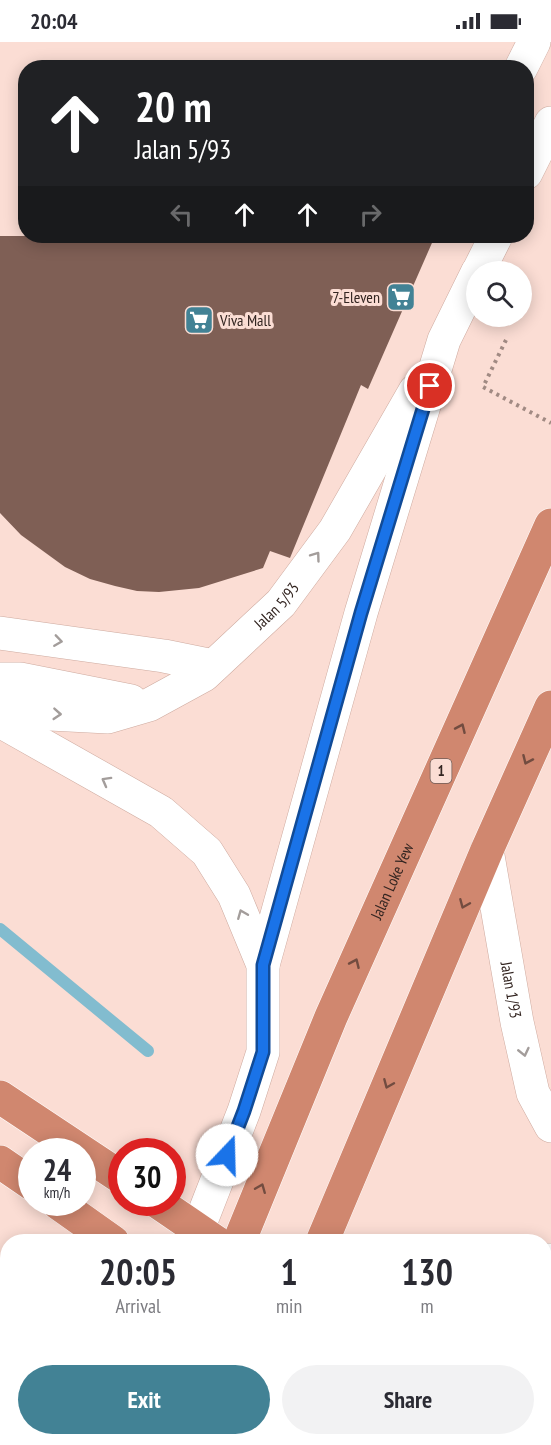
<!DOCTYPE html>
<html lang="en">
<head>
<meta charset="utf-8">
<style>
	:root { --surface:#fff; --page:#f2f2f3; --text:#2b2b33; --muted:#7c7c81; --accent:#428295 }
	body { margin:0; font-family:"PT Sans Narrow",sans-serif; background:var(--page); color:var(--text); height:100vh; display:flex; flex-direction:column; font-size:22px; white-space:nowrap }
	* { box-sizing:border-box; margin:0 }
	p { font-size:20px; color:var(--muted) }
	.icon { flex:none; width:33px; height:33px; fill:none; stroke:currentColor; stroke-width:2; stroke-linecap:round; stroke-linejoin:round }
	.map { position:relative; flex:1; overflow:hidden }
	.sheet { position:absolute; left:0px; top:1192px; width:552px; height:212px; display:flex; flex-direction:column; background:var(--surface); border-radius:24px 24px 0 0; box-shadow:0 3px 15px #0003 }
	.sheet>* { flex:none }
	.banner { position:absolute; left:18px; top:18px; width:516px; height:183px; border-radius:24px; box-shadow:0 3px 15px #0003; background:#202124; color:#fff; overflow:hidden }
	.buttons { position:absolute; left:466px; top:219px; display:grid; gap:12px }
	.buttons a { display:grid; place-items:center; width:66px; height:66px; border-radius:50%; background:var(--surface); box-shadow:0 3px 15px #0003; font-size:30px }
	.speed { position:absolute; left:18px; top:1096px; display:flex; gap:12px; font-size:30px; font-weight:700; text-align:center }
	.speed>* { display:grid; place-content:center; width:78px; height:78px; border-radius:50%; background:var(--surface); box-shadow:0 3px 15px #0003; line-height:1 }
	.speed small { font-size:15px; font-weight:400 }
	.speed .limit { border:9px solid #d22; background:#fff; color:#111 }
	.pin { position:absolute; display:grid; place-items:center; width:51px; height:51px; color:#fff; margin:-26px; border:3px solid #fff; border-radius:50%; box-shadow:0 2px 6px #0007 }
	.me { position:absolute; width:66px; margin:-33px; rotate:21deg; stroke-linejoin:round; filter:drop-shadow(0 0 4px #0008) }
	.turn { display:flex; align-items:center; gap:21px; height:126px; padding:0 18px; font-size:27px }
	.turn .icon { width:78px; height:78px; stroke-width:2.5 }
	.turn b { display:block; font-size:42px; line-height:51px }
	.lanes { display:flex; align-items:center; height:57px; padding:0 18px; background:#0003; justify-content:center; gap:30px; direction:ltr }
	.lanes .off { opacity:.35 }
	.eta { display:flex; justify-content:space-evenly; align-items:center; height:102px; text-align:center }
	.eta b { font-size:36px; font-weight:800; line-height:42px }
	.primary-button { display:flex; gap:12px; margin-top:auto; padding:12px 18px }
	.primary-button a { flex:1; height:69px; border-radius:36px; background:var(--accent); color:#fff; font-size:24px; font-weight:800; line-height:69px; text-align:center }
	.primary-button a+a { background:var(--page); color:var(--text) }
	.status { display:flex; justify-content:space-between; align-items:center; height:42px; padding:0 30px; background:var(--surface); direction:ltr }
	.status svg { height:16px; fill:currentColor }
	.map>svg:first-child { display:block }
</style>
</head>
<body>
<div class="status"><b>20:04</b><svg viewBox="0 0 49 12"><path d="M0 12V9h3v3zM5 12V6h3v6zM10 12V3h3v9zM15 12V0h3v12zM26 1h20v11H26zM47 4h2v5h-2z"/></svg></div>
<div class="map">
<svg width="551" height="1403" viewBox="0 0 551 1403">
	<rect width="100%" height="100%" fill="#fbddd4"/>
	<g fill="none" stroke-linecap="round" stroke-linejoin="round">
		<!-- stream -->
		<path stroke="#82bccf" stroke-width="12" d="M 0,887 L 148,1009"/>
	</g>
	<!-- building -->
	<path fill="#7f5f55" d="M 0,194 L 435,194 L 368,347 L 361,343 L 290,516 L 270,509 L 263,526 L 199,546 L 159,550 L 137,549 L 115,544 L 90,537 L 65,525 L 21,493 L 0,471 Z"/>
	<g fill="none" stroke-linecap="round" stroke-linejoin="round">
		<!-- minor casing -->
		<g stroke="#ceaa9f" stroke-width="34">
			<g id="minor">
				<path d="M 521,26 L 534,0"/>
				<path d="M 526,131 L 551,81"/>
				<path d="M 478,230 L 496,194"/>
				<path d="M 0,591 L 164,614 L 213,624"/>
				<path d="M 0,637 L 20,637 L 131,659"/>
				<path id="s1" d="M 0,661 L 50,672 L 108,675 L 149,663 L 204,633 L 281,561 L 335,488 L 415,349"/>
				<path d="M 0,679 L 161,770 L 207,810 L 234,853 L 263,923 L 263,1010 L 244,1069 L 193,1200"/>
				<path id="s2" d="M 487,808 L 517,980 L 533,1051 L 551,1084"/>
				<path d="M 263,923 L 361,571 L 444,298 L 477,231"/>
				<path d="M 544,1218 L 551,1218"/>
				<path d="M 544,1374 L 551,1360"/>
				<path d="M 132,1403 L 134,1396"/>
				<path d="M 268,1403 L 274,1396"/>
				<path d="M 531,1403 L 534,1396"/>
			</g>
		</g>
		<!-- highway casing -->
		<g stroke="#fff" stroke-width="34">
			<g id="highway">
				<path d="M 0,1055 L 122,1136"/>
				<path d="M 0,1120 L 32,1142"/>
				<path d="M 58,1161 L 113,1200"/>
				<path id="s3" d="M 239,1200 L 331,975 L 551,483"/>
				<path d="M 322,1200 L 487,808 L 551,665"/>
				<path d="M 398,1396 L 408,1403"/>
				<path d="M 503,1396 L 512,1403"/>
				<path d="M 156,1403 L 159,1396"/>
				<path d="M 237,1403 L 240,1396"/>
			</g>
		</g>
		<!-- path -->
		<path stroke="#a18a83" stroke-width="4" stroke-dasharray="3 4.5" stroke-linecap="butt" d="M 510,274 L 517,278
			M 506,298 L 483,345 L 551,381"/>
		<!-- minor -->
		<use href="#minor" stroke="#fff" stroke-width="33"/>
		<!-- highway -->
		<use href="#highway" stroke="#d0876f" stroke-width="33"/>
		<!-- highway-bridge casing -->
		<g stroke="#fff" stroke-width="34" stroke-linecap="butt">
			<path id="highway-bridge" d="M 159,1161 L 216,1200"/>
		</g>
		<!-- highway-bridge -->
		<use href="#highway-bridge" stroke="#d0876f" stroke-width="33"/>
	</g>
	<!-- one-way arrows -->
	<defs><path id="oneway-chevron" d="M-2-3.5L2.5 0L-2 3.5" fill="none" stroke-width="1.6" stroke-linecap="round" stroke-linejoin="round" transform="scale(1.5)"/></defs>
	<g stroke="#a39d9b">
		<use href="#oneway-chevron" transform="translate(316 514) rotate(-54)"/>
		<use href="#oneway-chevron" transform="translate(58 599) rotate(8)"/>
		<use href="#oneway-chevron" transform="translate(57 672) rotate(4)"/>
		<use href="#oneway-chevron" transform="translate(106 739) rotate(-151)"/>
		<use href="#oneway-chevron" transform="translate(242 872) rotate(-112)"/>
		<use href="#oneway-chevron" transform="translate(524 1010) rotate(77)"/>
	</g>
	<g stroke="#724c40">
		<use href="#oneway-chevron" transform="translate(461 686) rotate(-66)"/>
		<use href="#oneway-chevron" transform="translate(527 718) rotate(114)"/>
		<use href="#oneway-chevron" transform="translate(464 862) rotate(113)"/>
		<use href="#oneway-chevron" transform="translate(355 921) rotate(-66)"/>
		<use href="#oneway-chevron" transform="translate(388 1042) rotate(113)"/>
		<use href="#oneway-chevron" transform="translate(261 1146) rotate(-68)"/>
	</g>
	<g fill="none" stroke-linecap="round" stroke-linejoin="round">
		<!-- route casing -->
		<g stroke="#114b97" stroke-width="15">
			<path id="route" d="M 227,1113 L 244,1069 L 263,1010 L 263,923 L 361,571 L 430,344"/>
		</g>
		<!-- route -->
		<use href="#route" stroke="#1a73e8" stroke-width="10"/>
	</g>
	<!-- icons -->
	<defs>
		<g id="supermarket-square" transform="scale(1.5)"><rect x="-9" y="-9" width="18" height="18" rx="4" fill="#428295" stroke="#fbddd4"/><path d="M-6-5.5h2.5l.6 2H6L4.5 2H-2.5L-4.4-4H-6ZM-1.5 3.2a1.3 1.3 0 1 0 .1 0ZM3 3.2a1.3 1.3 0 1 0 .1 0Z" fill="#fff"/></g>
	</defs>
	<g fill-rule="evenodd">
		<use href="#supermarket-square" x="401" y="255"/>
		<use href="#supermarket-square" x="199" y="278"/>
	</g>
	<g text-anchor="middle" stroke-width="6" stroke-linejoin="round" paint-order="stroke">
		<!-- shield labels -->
		<rect fill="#fbddd4" stroke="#6f5c57" stroke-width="1.5" x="430.5" y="717" width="21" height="24" rx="4.5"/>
		<g font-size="15" font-weight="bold" fill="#332521">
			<text x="441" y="734">1</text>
		</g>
		<!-- poi labels -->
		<g font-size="16" fill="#332521" stroke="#fbddd4" text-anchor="end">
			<text x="380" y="261">7-Eleven</text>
			<text x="220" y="284" text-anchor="start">Viva Mall</text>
		</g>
		<!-- street labels -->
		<g font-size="16" fill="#332521" stroke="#fbddd4">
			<text dy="6" stroke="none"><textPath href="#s1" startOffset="315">Jalan 5/93</textPath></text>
			<text dy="6" stroke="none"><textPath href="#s3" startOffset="392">Jalan Loke Yew</textPath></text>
			<text dy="6" stroke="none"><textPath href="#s2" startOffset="142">Jalan 1/93</textPath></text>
		</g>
	</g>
</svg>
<div class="buttons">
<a><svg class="icon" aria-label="search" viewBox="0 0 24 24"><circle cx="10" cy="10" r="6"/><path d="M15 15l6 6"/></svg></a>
</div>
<div class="speed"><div>24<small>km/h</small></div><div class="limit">30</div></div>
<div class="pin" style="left:430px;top:344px;background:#d93025"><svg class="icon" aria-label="arrive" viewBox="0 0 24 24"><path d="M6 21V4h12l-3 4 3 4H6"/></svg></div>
<svg class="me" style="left:227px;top:1113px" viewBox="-20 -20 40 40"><circle r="19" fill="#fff"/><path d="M0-13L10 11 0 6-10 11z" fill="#1a73e8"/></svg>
<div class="banner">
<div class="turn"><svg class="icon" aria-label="ahead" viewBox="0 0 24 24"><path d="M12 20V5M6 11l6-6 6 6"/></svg><div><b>20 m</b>Jalan 5/93</div></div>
<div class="lanes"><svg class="icon off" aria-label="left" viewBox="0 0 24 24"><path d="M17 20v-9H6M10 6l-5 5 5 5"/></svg><svg class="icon" aria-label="ahead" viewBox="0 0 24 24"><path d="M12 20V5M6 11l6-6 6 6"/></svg><svg class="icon" aria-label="ahead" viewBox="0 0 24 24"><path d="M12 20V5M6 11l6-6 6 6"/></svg><svg class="icon off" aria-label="right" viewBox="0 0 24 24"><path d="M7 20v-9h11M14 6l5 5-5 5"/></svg></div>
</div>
<section class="sheet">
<div class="eta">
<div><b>20:05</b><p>Arrival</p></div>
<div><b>1</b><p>min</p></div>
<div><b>130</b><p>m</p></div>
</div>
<div class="primary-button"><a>Exit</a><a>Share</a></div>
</section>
</div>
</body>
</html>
